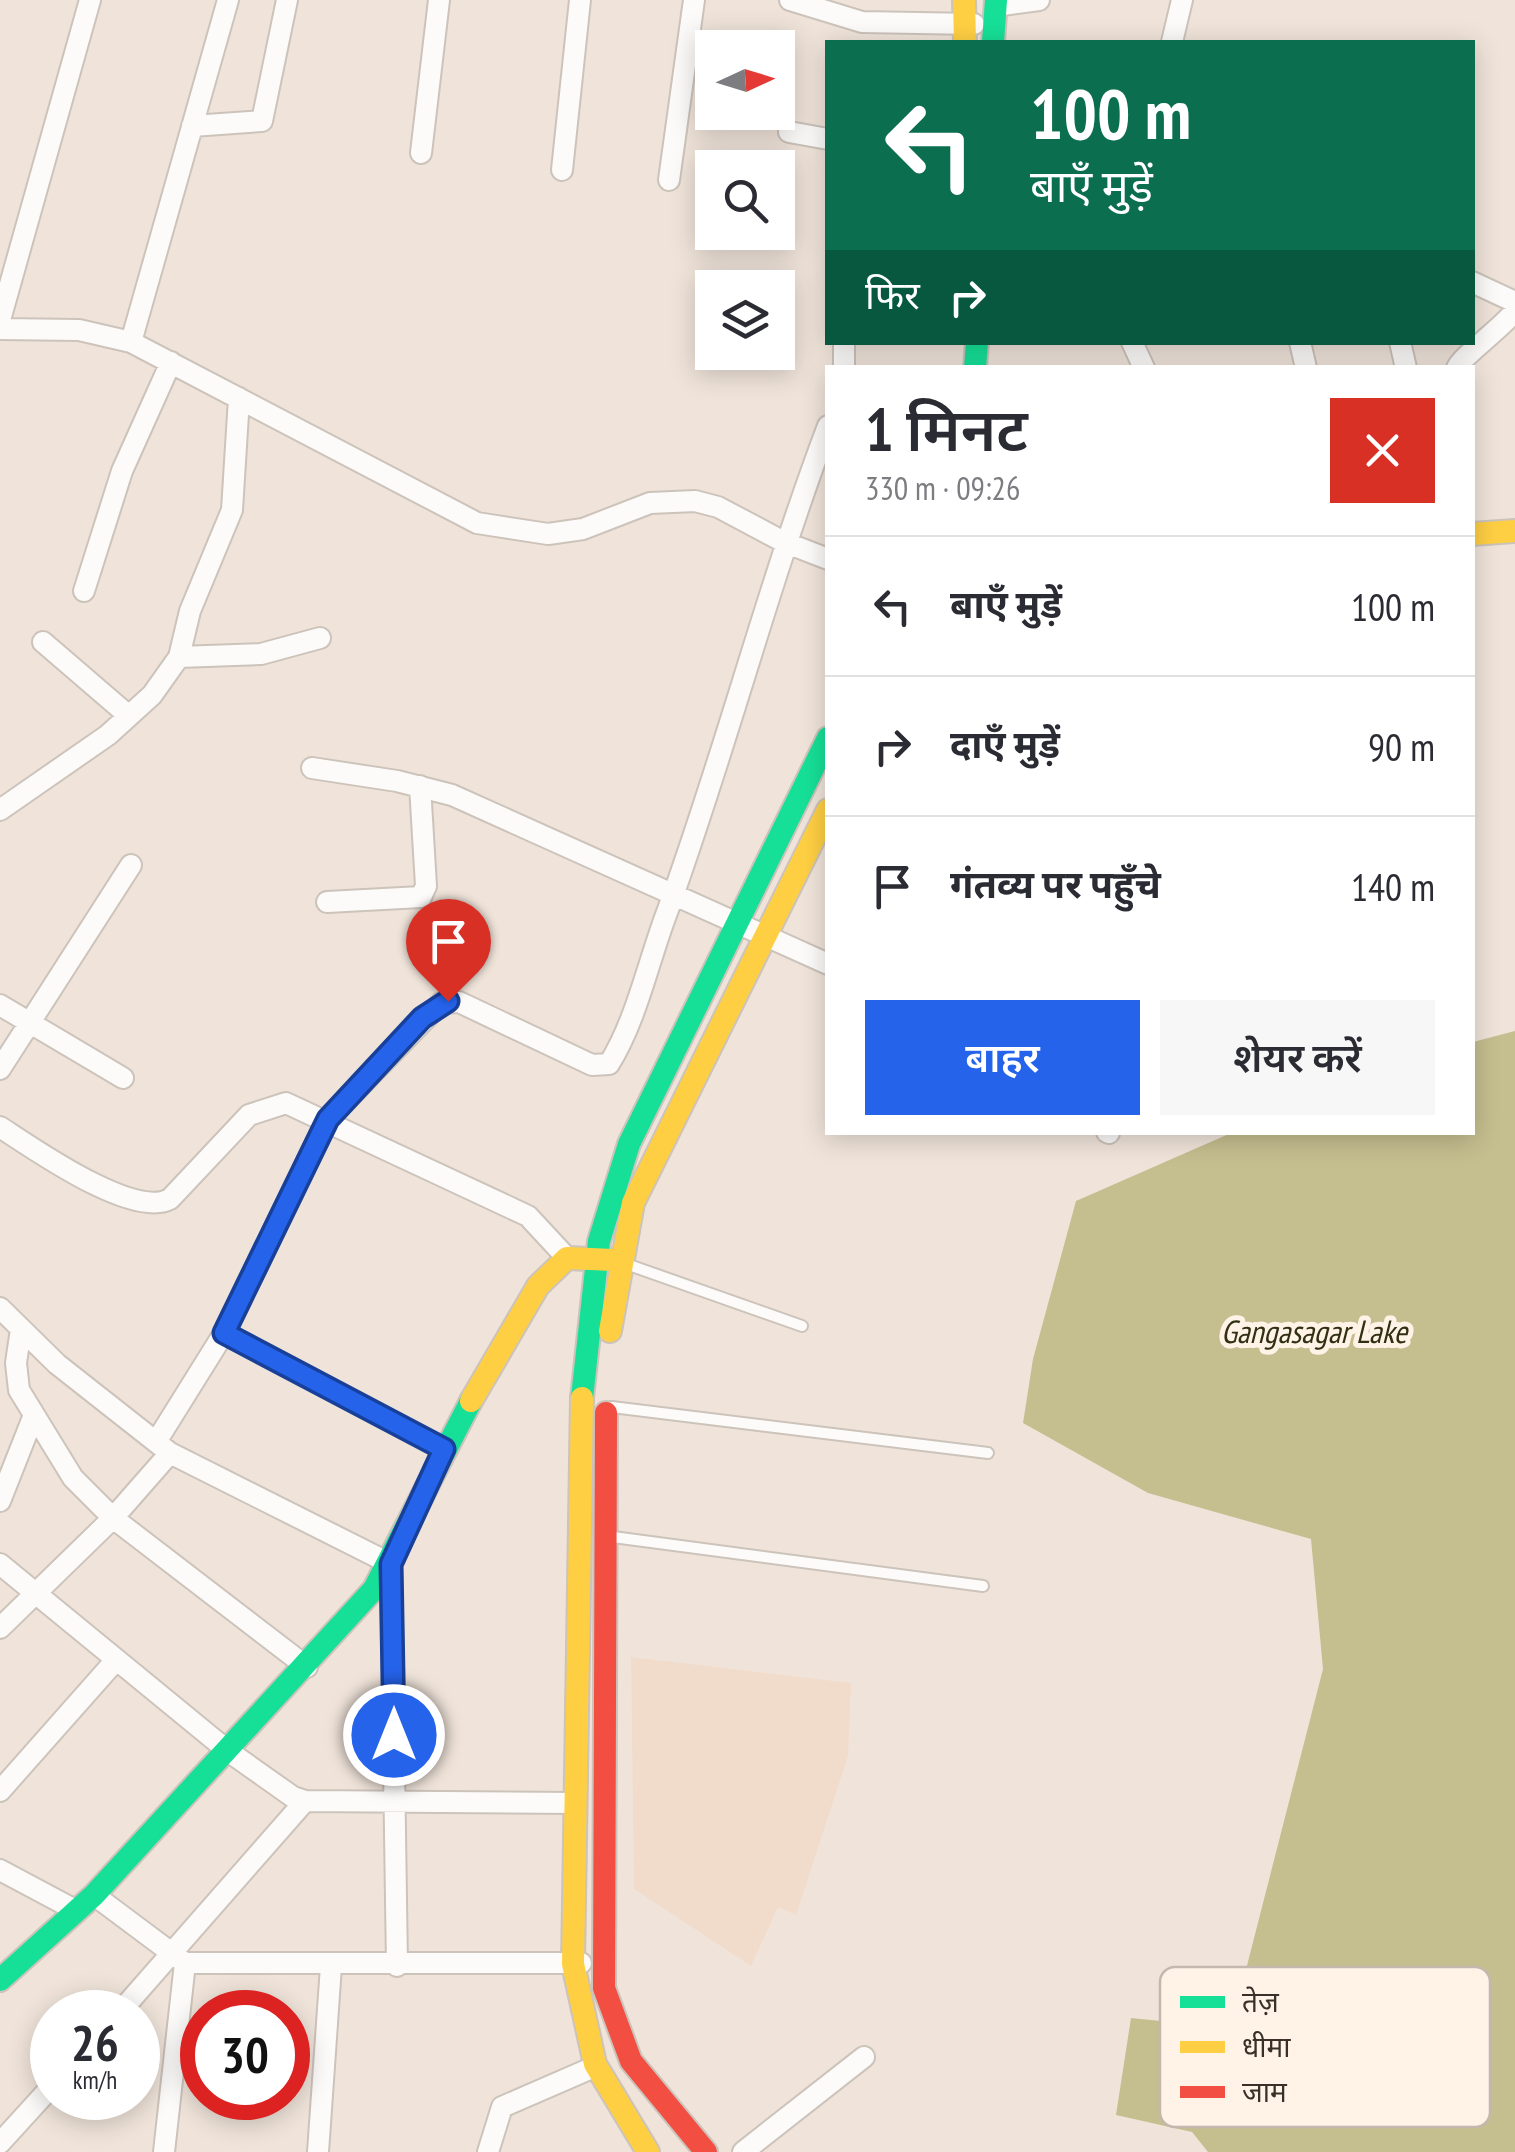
<!DOCTYPE html>
<html lang="hi">
<head>
<meta charset="utf-8">
<style>
	:root { --surface:#fff; --page:#f7f7f7; --text:#2b2b33; --muted:#7c7c81; --line:#e1e1e2; --accent:#2563eb }
	body { margin:0; font-family:"PT Sans Narrow","Noto Sans Devanagari",sans-serif; background:var(--page); color:var(--text); height:100vh; display:flex; flex-direction:column; font-size:38px; white-space:nowrap }
	* { box-sizing:border-box; margin:0 }
	p { font-size:32px; color:var(--muted) }
	.icon { flex:none; width:55px; height:55px; fill:none; stroke:currentColor; stroke-width:2; stroke-linecap:round; stroke-linejoin:round }
	.map { position:relative; flex:1; overflow:hidden }
	.panel { position:absolute; left:825px; top:365px; width:650px; height:770px; display:flex; flex-direction:column; background:var(--surface); border-radius:0px; box-shadow:0 5px 25px #0003 }
	.panel>* { flex:none }
	.banner { position:absolute; left:825px; top:40px; width:650px; height:305px; border-radius:0px; box-shadow:0 5px 25px #0003; background:#0b6e4f; color:#fff; overflow:hidden }
	.needle { width:65px; rotate:86deg }
	.buttons { position:absolute; left:695px; top:30px; display:grid; gap:20px }
	.buttons a { display:grid; place-items:center; width:100px; height:100px; border-radius:0px; background:var(--surface); box-shadow:0 5px 25px #0003; font-size:50px }
	.speed { position:absolute; left:30px; top:1990px; display:flex; gap:20px; font-size:50px; font-weight:700; text-align:center }
	.speed>* { display:grid; place-content:center; width:130px; height:130px; border-radius:50%; background:var(--surface); box-shadow:0 5px 25px #0003; line-height:1 }
	.speed small { font-size:25px; font-weight:400 }
	.speed .limit { border:15px solid #d22; background:#fff; color:#111 }
	.pin { position:absolute; display:grid; place-items:center; width:85px; height:85px; color:#fff; margin:-102px -42px; border-radius:50% 50% 50% 0; rotate:-45deg; box-shadow:0 0 10px #0007 }
	.pin .icon { rotate:45deg }
	.me { position:absolute; width:110px; margin:-55px; rotate:0deg; stroke-linejoin:round; filter:drop-shadow(0 0 8px #0008) }
	.turn { display:flex; align-items:center; gap:35px; height:210px; padding:0 40px; font-size:45px }
	.turn .icon { width:130px; height:130px; stroke-width:2.5 }
	.turn b { display:block; font-size:70px; line-height:85px }
	.then { display:flex; align-items:center; height:95px; padding:0 40px; background:#0003; gap:20px; font-size:38px }
	.round { display:grid; place-items:center; flex:none; width:105px; height:105px; border-radius:0px; background:var(--page) }
	.headline { display:flex; align-items:center; justify-content:space-between; height:170px; padding:0 40px }
	h1 { font-size:60px; font-weight:600; line-height:75px }
	.primary-button { display:flex; gap:20px; margin-top:auto; padding:20px 40px }
	.primary-button a { flex:1; height:115px; border-radius:0px; background:var(--accent); color:#fff; font-size:40px; font-weight:600; line-height:115px; text-align:center }
	.primary-button a+a { background:var(--page); color:var(--text) }
	ul { padding:0; list-style:none }
	li { display:flex; align-items:center; gap:30px; height:140px; padding:0 40px; border-top:2px solid var(--line) }
	li div { flex:1 }
	li b { display:block; font-size:38px }
	li em { font-style:normal }
	.map>svg:first-child { display:block }
</style>
</head>
<body>
<div class="map">
<svg width="1515" height="2152" viewBox="0 0 1515 2152">
	<rect width="100%" height="100%" fill="#f0e4da"/>
	<!-- built -->
	<path fill="#f1dccb" d="M 631,1657 L 851,1683 L 848,1756 L 796,1915 L 778,1907 L 751,1966 L 634,1889 Z"/>
	<!-- water -->
	<path fill="#c5be8f" d="M 1515,1031 L 1515,2152 L 1208,2152 L 1192,2132 L 1116,2115 L 1131,2018 L 1231,2028 L 1323,1669 L 1311,1539 L 1148,1493 L 1023,1423 L 1033,1359 L 1076,1201 L 1231,1133 L 1472,1132 L 1473,1042 Z"/>
	<g fill="none" stroke-linecap="round" stroke-linejoin="round">
		<!-- lane casing -->
		<g stroke="#ccc3bb" stroke-width="14">
			<path id="lane" d="M 629,1265 L 802,1326
				M 612,1407 L 988,1453
				M 613,1537 L 983,1586"/>
		</g>
		<!-- street casing -->
		<g stroke="#ccc3bb" stroke-width="24">
			<path id="street" d="M 790,0 L 862,22 L 974,24
				M 995,6 L 1039,0
				M 1172,42 L 1182,0
				M 192,126 L 262,121 L 287,0
				M 789,132 L 828,139
				M 421,153 L 439,0
				M 562,170 L 580,0
				M 669,180 L 694,0
				M 1472,282 L 1515,302
				M 0,320 L 90,0
				M 0,329 L 79,330 L 131,342 L 477,523 L 548,534 L 583,529 L 650,503 L 695,501 L 718,507 L 784,542 L 828,559
				M 131,342 L 228,0
				M 1132,342 L 1144,368
				M 1300,342 L 1306,368
				M 1400,342 L 1406,368
				M 844,368 L 844,342
				M 1457,368 C 1461,357 1503,327 1515,311
				M 84,591 L 122,471 L 171,362
				M 43,642 L 129,716
				M 179,657 L 261,654 L 320,638
				M 312,768 L 397,781 L 452,795 L 828,964
				M 0,810 L 108,735 L 152,695 L 179,657 L 190,611 L 232,510 L 239,398
				M 327,902 L 421,897 L 426,886 L 420,786
				M 0,1005 L 123,1078
				M 0,1069 L 131,865
				M 0,1127 C 34,1149 133,1219 170,1199 L 249,1115 L 286,1103 L 528,1216 L 567,1258
				M 1107,1132 L 1109,1133
				M 0,1308 L 57,1364 L 170,1453 L 391,1564 L 397,1966
				M 21,1329 L 16,1363 L 19,1390 L 73,1478 L 113,1518 L 307,1667
				M 224,1333 L 444,1449
				M 156,1442 L 224,1333 L 328,1119 L 441,1003 L 459,1002 L 592,1065 L 609,1064 C 636,1021 648,963 666,915 C 725,754 767,587 828,426
				M 0,1501 L 34,1415
				M 0,1564 L 228,1751 L 293,1797 L 305,1801 L 575,1803
				M 0,1628 L 113,1518 L 170,1453
				M 0,1791 L 116,1660
				M 0,1870 L 77,1911
				M 94,1895 L 185,1963 L 581,1963
				M 120,2012 L 305,1801
				M 0,2143 L 52,2086
				M 164,2152 L 185,1963
				M 318,2152 L 331,1966
				M 488,2152 L 502,2107 L 594,2067
				M 743,2152 L 864,2057"/>
		</g>
		<!-- fast casing -->
		<g stroke="#ccc3bb" stroke-width="26">
			<path id="fast" d="M 993,42 L 996,0
				M 975,368 L 977,342
				M 582,1398 L 599,1241 L 629,1144 L 828,738
				M 0,1980 L 94,1895 L 374,1589 L 471,1401"/>
		</g>
		<!-- slow casing -->
		<g stroke="#ccc3bb" stroke-width="26">
			<path id="slow" d="M 964,0 L 965,42
				M 1472,534 L 1515,531
				M 610,1331 L 633,1203 L 828,810
				M 582,1398 L 573,1964 L 595,2064 L 648,2152
				M 471,1401 L 538,1286 L 567,1258 L 613,1260"/>
		</g>
		<!-- jam casing -->
		<g stroke="#ccc3bb" stroke-width="26">
			<path id="jam" d="M 606,1413 L 604,1988 L 631,2061 L 706,2152"/>
		</g>
		<!-- lane -->
		<use href="#lane" stroke="#fdfbf9" stroke-width="10"/>
		<!-- street -->
		<use href="#street" stroke="#fdfbf9" stroke-width="20"/>
		<!-- fast -->
		<use href="#fast" stroke="#16e098" stroke-width="22"/>
		<!-- slow -->
		<use href="#slow" stroke="#ffcf43" stroke-width="22"/>
		<!-- jam -->
		<use href="#jam" stroke="#f24e42" stroke-width="22"/>
	</g>
	<g fill="none" stroke-linecap="round" stroke-linejoin="round">
		<!-- route casing -->
		<g stroke="#184099" stroke-width="25">
			<path id="route" d="M 394,1735 L 391,1564 L 444,1449 L 224,1333 L 328,1119 L 422,1018 L 448,1001"/>
		</g>
		<!-- route -->
		<use href="#route" stroke="#2563eb" stroke-width="18"/>
	</g>
	<g text-anchor="middle" stroke-width="10" stroke-linejoin="round" paint-order="stroke">
		<!-- water labels -->
		<g font-size="32" font-style="italic" fill="#323013" stroke="#fff2e7">
			<text x="1314" y="1343">Gangasagar Lake</text>
		</g>
	</g>
	<!-- legend -->
	<rect x="1160" y="1967" width="330" height="160" rx="15" fill="#fff2e7" stroke="#c3b8ae" stroke-width="2.5"/>
	<rect x="1180" y="1996" width="45" height="12" fill="#16e098"/>
	<rect x="1180" y="2041" width="45" height="12" fill="#ffcf43"/>
	<rect x="1180" y="2086" width="45" height="12" fill="#f24e42"/>
	<g font-size="28" fill="#383029">
		<text x="1242" y="2012">तेज़</text>
		<text x="1242" y="2057">धीमा</text>
		<text x="1242" y="2102">जाम</text>
	</g>
</svg>
<div class="buttons">
<a><svg class="needle" viewBox="-14 -14 28 28"><path d="M0-13l5 13h-10z" fill="#e53935"/><path d="M0 13l5-13h-10z" fill="#7c7c81"/></svg></a>
<a><svg class="icon" aria-label="search" viewBox="0 0 24 24"><circle cx="10" cy="10" r="6"/><path d="M15 15l6 6"/></svg></a>
<a><svg class="icon" aria-label="layers" viewBox="0 0 24 24"><path d="M12 4l9 5-9 5-9-5zM3 14l9 5 9-5"/></svg></a>
</div>
<div class="speed"><div>26<small>km/h</small></div><div class="limit">30</div></div>
<div class="pin" style="left:448px;top:1001px;background:#d93025"><svg class="icon" aria-label="arrive" viewBox="0 0 24 24"><path d="M6 21V4h12l-3 4 3 4H6"/></svg></div>
<svg class="me" style="left:394px;top:1735px" viewBox="-20 -20 40 40"><circle r="17" fill="#2563eb" stroke="#fff" stroke-width="3"/><path d="M0-11L8 9 0 5-8 9z" fill="#fff"/></svg>
<div class="banner">
<div class="turn"><svg class="icon" aria-label="left" viewBox="0 0 24 24"><path d="M17 20v-9H6M10 6l-5 5 5 5"/></svg><div><b>100 m</b>बाएँ मुड़ें</div></div>
<div class="then">फिर<svg class="icon" aria-label="right" viewBox="0 0 24 24"><path d="M7 20v-9h11M14 6l5 5-5 5"/></svg></div>
</div>
<section class="panel">
<div class="headline"><div><h1>1 मिनट</h1><p>330 m · 09:26</p></div><a class="round" style="background:#d93025;color:#fff"><svg class="icon" aria-label="close" viewBox="0 0 24 24"><path d="M6 6l12 12M18 6L6 18"/></svg></a></div>
<ul>
<li><svg class="icon" aria-label="left" viewBox="0 0 24 24"><path d="M17 20v-9H6M10 6l-5 5 5 5"/></svg><div><b>बाएँ मुड़ें</b></div><em>100 m</em></li>
<li><svg class="icon" aria-label="right" viewBox="0 0 24 24"><path d="M7 20v-9h11M14 6l5 5-5 5"/></svg><div><b>दाएँ मुड़ें</b></div><em>90 m</em></li>
<li><svg class="icon" aria-label="arrive" viewBox="0 0 24 24"><path d="M6 21V4h12l-3 4 3 4H6"/></svg><div><b>गंतव्य पर पहुँचे</b></div><em>140 m</em></li>
</ul>
<div class="primary-button"><a>बाहर</a><a>शेयर करें</a></div>
</section>
</div>
</body>
</html>
